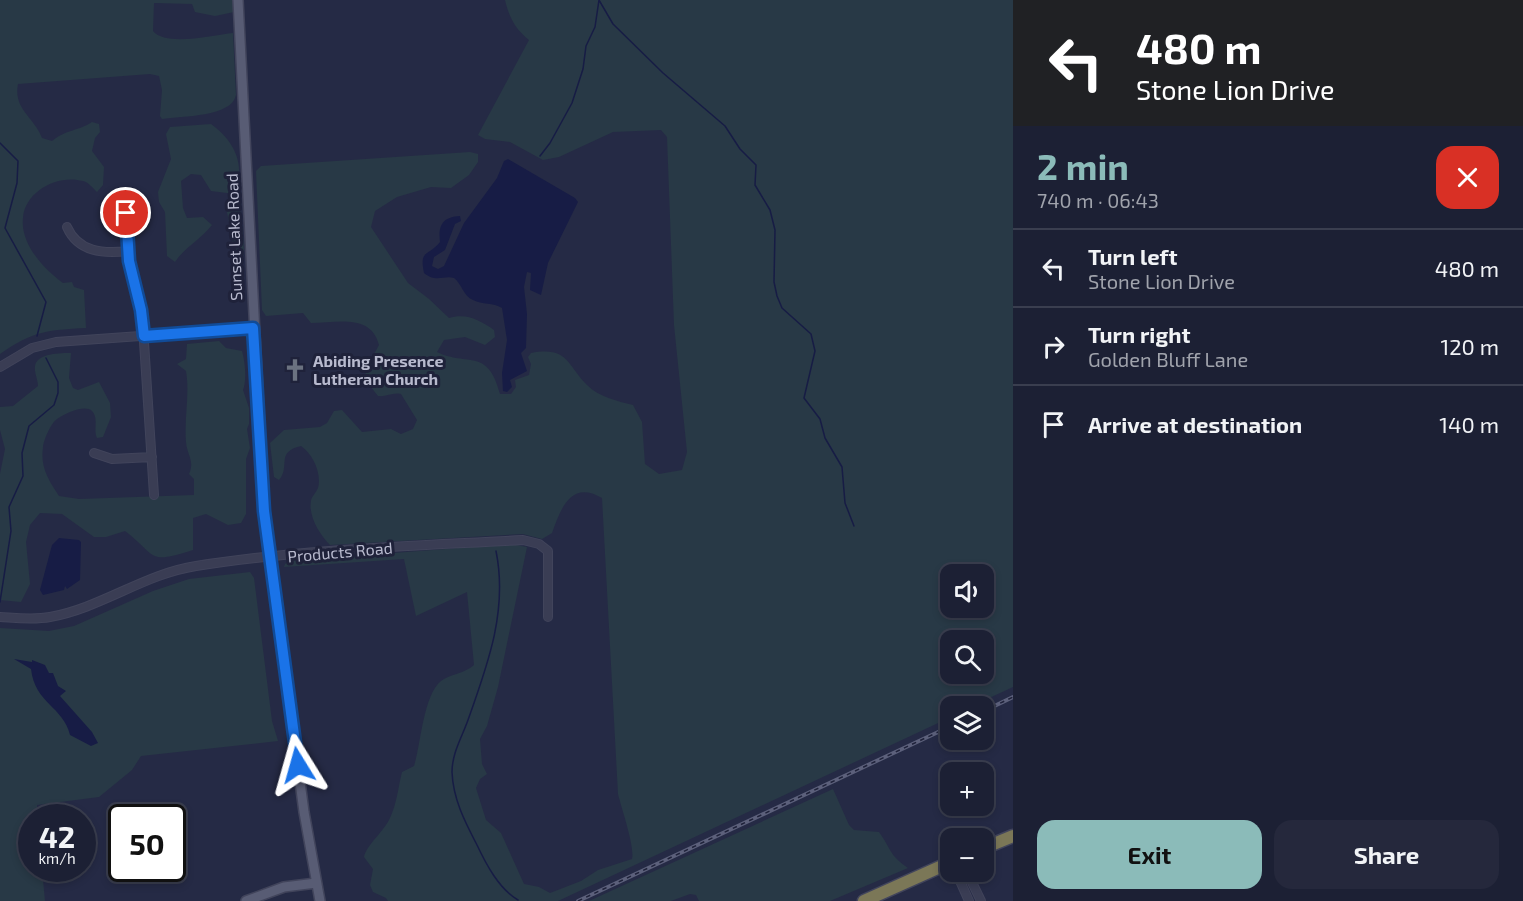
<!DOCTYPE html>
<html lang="en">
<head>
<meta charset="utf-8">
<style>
	:root { --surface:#1c2034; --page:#25283c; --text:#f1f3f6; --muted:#a0a3ac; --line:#3a3e4f; --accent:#8bbbb9 }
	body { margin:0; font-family:"Exo 2",sans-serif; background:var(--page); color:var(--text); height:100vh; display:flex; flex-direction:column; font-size:22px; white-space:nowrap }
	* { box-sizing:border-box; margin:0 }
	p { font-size:20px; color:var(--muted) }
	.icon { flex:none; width:33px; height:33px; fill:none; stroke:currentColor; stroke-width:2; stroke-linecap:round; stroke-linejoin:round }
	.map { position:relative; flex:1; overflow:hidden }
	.sheet { display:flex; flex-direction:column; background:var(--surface); width:510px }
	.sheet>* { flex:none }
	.banner { background:#202124; color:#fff; overflow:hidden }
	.tools { position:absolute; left:940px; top:564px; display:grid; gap:12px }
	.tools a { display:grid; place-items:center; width:54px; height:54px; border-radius:12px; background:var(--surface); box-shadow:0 3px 9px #0003,0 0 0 2px var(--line); font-size:30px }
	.speed { position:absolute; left:18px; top:804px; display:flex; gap:12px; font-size:30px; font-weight:700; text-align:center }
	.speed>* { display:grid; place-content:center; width:78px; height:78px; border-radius:50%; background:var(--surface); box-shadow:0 3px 9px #0003,0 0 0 2px var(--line); line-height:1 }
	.speed small { font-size:15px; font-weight:400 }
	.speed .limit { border:3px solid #111; border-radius:9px; background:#fff; color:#111 }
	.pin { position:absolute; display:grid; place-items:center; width:51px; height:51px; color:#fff; margin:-26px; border:3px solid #fff; border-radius:50%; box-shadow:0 2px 6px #0007 }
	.me { position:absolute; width:66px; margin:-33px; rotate:352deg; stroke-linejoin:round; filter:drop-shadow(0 0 4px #0008) }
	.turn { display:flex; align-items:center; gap:21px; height:126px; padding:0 24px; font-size:27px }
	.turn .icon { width:78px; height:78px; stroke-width:2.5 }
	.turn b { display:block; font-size:42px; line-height:51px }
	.round { display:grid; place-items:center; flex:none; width:63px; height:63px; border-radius:18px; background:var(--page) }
	.head { display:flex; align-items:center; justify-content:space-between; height:102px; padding:0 24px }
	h1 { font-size:36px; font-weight:700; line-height:45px; color:var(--accent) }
	.button { display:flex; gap:12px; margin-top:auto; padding:12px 24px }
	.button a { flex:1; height:69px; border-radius:18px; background:var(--accent); color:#111; font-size:24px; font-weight:700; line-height:69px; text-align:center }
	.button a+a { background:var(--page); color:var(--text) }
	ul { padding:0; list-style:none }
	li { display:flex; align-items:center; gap:18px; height:78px; padding:0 24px; border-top:2px solid var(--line) }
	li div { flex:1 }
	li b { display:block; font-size:22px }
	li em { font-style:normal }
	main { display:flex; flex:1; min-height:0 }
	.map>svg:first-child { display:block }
</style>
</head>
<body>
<main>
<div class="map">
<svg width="1013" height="901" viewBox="0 0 1013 901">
	<rect width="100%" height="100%" fill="#252a45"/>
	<!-- green -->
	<path fill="#283946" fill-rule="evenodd" d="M 0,0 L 233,0 L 234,12 L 215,16 L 195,12 L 192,4 L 154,3 L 153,31 C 166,47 214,35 233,33 L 236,95 C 232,117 182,116 162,119 L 160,116 L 162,90 L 159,76 L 150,74 L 18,84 C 13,109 34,117 42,138 L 52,141 C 67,129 79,131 92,122 L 99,124 L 100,132 L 95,138 L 92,151 L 104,167 L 103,185 L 97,192 C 93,188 88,182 83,181 C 58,174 25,191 23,218 C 20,244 44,269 63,283 L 72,282 L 74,287 L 84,290 L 86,328 C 47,330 33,331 0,354 Z
		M 505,0 L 1013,0 L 1013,687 L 972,706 L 951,706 L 951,717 L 558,901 L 388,901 L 386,898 L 373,892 L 370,885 L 373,869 L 364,857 C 367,844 383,833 390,818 C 397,803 398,788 402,772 L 414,766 C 421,744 423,696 441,681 C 450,674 464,674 474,665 L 467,592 L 416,616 L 404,559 L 284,567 L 285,564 L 290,561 L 511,544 L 527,547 L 498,687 L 487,726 L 480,739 L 482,764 L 487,774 L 480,779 L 476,788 L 486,820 L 501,833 L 524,884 L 539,887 L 550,893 L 581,881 L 598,870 L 632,859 C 635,847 622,810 618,794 L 602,498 C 571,480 561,508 552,533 L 542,539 L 523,534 L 330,545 C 320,535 308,516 311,501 C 311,497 316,493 318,488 C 322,474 313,454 301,446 C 275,452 291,466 279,480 L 274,477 L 270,443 L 284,430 L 320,427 L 327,423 L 334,411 L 342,410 L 362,432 L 391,429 L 401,434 L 413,429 L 417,420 L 401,394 C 392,392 387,397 378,396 C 357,370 366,370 379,345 C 371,313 336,323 311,323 L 303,313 L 266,316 L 262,310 L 256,171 L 261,166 L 470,152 L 478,154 L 478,162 L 469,175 L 451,188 L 431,187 L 397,197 L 375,211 L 371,227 L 408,283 L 429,299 L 449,318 C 467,313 479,320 494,330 L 495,337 L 485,345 L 465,337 L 444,340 L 437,352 C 468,367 488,347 500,394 L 511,394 L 516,387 L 515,380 L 529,375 L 531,364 L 528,357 L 531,353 C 568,346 567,365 587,385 C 599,397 617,401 633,405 L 642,422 L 645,464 L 659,474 L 682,470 L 687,452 L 674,325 L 667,137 L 661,130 L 613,132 L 559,157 L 543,160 L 510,142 L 485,139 L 478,135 L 529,40 C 515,29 509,17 505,0 ZM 951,574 L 984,574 L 984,608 L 951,608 ZM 951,640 L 984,640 L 984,674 L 951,674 Z
		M 211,124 C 235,141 246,166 235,194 L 211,191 L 201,175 L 191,174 L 181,181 L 183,208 L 187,218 L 203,217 L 212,225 C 200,240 185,247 175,262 L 167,256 L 165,212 L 159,202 L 158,192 L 171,159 L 166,134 L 170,127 Z
		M 233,208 L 241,212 L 244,250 L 240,274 L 234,275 L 231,257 L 232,238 L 227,212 Z
		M 219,341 L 226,348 L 242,351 C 245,361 247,380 243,390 L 249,408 L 249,424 L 247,429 L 250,448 L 246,459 L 246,514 L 241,523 L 228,525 L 206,514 L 193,518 L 193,550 C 146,565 158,556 125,531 L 106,537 L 94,537 L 62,514 L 40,513 L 30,525 L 26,542 L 30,584 L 21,602 L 0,600 L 0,474 L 5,449 L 0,430 L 0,407 L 13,406 L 38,386 C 38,380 34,372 35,366 C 37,353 61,353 71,353 L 69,378 L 73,388 L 78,390 L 99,382 L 110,403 L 111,417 L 103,437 L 97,438 C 93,430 99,418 92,411 C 85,404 64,414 57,419 C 51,423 43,441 43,448 C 40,467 49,481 59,496 L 79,499 L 194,495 L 194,479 L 189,474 C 195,461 187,455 186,442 C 184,418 190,394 186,371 L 177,364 L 186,359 L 187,344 Z
		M 250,572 L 254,578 L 272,721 L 278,741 L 141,756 L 132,770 L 99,797 L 37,805 L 38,817 L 32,818 L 32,868 L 42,869 L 45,901 L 0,901 L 0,628 L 49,631 L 74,626 L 153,591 L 189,579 Z
		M 833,789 L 849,825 L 854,830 L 879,832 C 892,850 888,854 908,868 L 830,901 L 699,901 L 696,895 L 690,894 L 671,901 L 589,901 Z"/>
	<!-- water -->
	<path fill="#171c45" d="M 508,159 L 575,198 L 578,202 L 548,263 L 541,295 L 530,290 L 531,273 L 527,272 L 524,287 L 527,314 L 526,348 L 521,353 L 527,371 L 510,380 L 512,387 L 507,392 L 503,391 L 502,373 L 507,340 L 502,308 C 493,302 482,305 473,300 C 463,296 462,284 454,278 C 444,275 436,283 424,273 C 419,249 428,257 440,242 C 438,226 442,217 460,216 L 461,221 L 455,224 L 445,250 L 434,257 L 432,266 L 438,269 L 444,266 L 464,223 L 497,178 L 504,161 Z
		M 59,538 L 79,540 L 81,542 L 80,580 L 67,589 L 65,586 L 64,590 L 43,595 L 40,590 L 52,545 Z
		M 14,659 L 32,662 L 32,660 L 45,665 L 49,673 L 53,673 L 58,686 L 66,691 L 60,696 L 92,732 L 98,743 L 91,746 L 70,735 C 63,706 35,704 31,669 Z"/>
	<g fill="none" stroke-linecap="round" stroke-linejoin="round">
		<!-- stream -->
		<path stroke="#171c45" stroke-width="1.5" d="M 599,0 L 613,24 L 663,73 L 725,126 L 740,149 L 756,165 L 755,185 L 770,210 L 775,230 L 774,282 L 777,296 L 782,308 L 811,334 L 815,351 L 804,398 L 820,419 L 825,438 L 842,467 L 845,503 L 854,526
			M 0,143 L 18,161 L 17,183 L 5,228 L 46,302 L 37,336
			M 540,156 L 550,143 L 572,103 L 583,69 L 586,46 L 595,27 L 599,0
			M 496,551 C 508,610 488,664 468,720 C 462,737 452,753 452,772 C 453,799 465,822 477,845 C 486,864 499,889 518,900
			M 0,602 L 11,531 L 9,507 L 23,476 L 22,453 L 29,426 L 54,405 L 58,393 L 58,382 L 46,358"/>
		<!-- minor casing -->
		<g stroke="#41445b" stroke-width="10">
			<path id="minor" d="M 126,213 L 129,261 L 143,327 L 154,495
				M 67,227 C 78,252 103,254 128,251
				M 0,367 L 32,348 L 56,342 L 253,328
				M 94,453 L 112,459 L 152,457
				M 0,617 C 17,618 34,620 50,617 C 101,608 144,574 196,566 C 303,549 414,546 523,540 L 539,544 L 548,551 L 548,617
				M 956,872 L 969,901
				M 967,872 L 981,901"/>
		</g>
		<!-- major casing -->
		<g stroke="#41445b" stroke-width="12">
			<path id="major" d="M 238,0 L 264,511 L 304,812 L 320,901
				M 246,901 L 284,887 L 316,883"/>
		</g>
		<!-- highway casing -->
		<g stroke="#42455c" stroke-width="15">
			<path id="highway" d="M 984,848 L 1013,836
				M 864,901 L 951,862"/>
		</g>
		<!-- minor -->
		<use href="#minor" stroke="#3a3d54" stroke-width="8"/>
		<!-- major -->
		<use href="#major" stroke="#585c74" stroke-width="9"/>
		<!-- highway -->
		<use href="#highway" stroke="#7b7757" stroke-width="12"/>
		<!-- rail casing -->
		<g stroke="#5c607b" stroke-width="4">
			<path id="rail" d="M 984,711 L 1013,697
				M 578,901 L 951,726"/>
		</g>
		<!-- rail -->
		<use href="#rail" stroke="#1f223a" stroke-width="1.5" stroke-dasharray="4.5" stroke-linecap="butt"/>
	</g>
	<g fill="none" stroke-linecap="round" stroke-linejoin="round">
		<!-- route casing -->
		<g stroke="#114b97" stroke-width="15">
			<path id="route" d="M 126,213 L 129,261 L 141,310 L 144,336 L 253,328 L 264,511 L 298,765"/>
		</g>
		<!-- route -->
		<use href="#route" stroke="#1a73e8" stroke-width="10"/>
	</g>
	<!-- icons -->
	<defs>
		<g id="church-bare" transform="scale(1.8)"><path d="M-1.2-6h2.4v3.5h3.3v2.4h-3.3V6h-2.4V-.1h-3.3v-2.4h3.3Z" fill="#6b7280" stroke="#1f223a" stroke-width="2.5" paint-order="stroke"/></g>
	</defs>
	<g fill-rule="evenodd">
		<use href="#church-bare" x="295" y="370"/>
	</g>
	<g text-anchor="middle" stroke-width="6" stroke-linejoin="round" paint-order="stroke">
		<!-- street labels -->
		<g font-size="16" fill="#b8bace" stroke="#1f223a">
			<text transform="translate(234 237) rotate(-92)" y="6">Sunset Lake Road</text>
			<text transform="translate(340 552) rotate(-5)" y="6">Products Road</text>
		</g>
		<!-- poi labels -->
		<g font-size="16" font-weight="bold" fill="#b8bace" stroke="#1f223a" text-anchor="start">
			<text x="313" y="367">Abiding Presence<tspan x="313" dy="18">Lutheran Church</tspan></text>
		</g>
	</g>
</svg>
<div class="tools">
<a><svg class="icon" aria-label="sound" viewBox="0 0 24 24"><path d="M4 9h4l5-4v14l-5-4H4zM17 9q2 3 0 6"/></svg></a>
<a><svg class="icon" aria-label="search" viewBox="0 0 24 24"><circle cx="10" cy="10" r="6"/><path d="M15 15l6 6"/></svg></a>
<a><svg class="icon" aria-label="layers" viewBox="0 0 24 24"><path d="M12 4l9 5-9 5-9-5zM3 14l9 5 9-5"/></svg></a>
<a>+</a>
<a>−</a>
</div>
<div class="speed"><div>42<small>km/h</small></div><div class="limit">50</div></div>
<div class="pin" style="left:126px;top:213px;background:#d93025"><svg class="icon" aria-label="arrive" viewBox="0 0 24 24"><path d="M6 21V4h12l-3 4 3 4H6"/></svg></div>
<svg class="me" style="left:298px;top:765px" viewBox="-20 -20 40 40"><path d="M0-17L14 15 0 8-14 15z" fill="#1a73e8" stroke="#fff" stroke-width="4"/></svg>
</div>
<section class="sheet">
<div class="banner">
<div class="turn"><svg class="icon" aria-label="left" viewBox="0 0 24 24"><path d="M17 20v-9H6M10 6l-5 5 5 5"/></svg><div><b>480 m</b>Stone Lion Drive</div></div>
</div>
<div class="head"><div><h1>2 min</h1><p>740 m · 06:43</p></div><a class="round" style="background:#d93025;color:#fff"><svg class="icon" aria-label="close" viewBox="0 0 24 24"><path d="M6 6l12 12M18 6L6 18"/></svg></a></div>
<ul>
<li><svg class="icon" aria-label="left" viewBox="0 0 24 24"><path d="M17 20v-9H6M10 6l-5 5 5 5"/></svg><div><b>Turn left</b><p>Stone Lion Drive</p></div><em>480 m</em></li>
<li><svg class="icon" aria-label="right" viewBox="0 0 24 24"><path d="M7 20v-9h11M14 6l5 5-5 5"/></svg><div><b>Turn right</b><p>Golden Bluff Lane</p></div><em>120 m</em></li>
<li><svg class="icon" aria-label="arrive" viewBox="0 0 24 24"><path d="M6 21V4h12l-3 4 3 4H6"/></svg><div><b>Arrive at destination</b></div><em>140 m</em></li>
</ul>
<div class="button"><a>Exit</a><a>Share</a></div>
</section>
</main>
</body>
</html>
